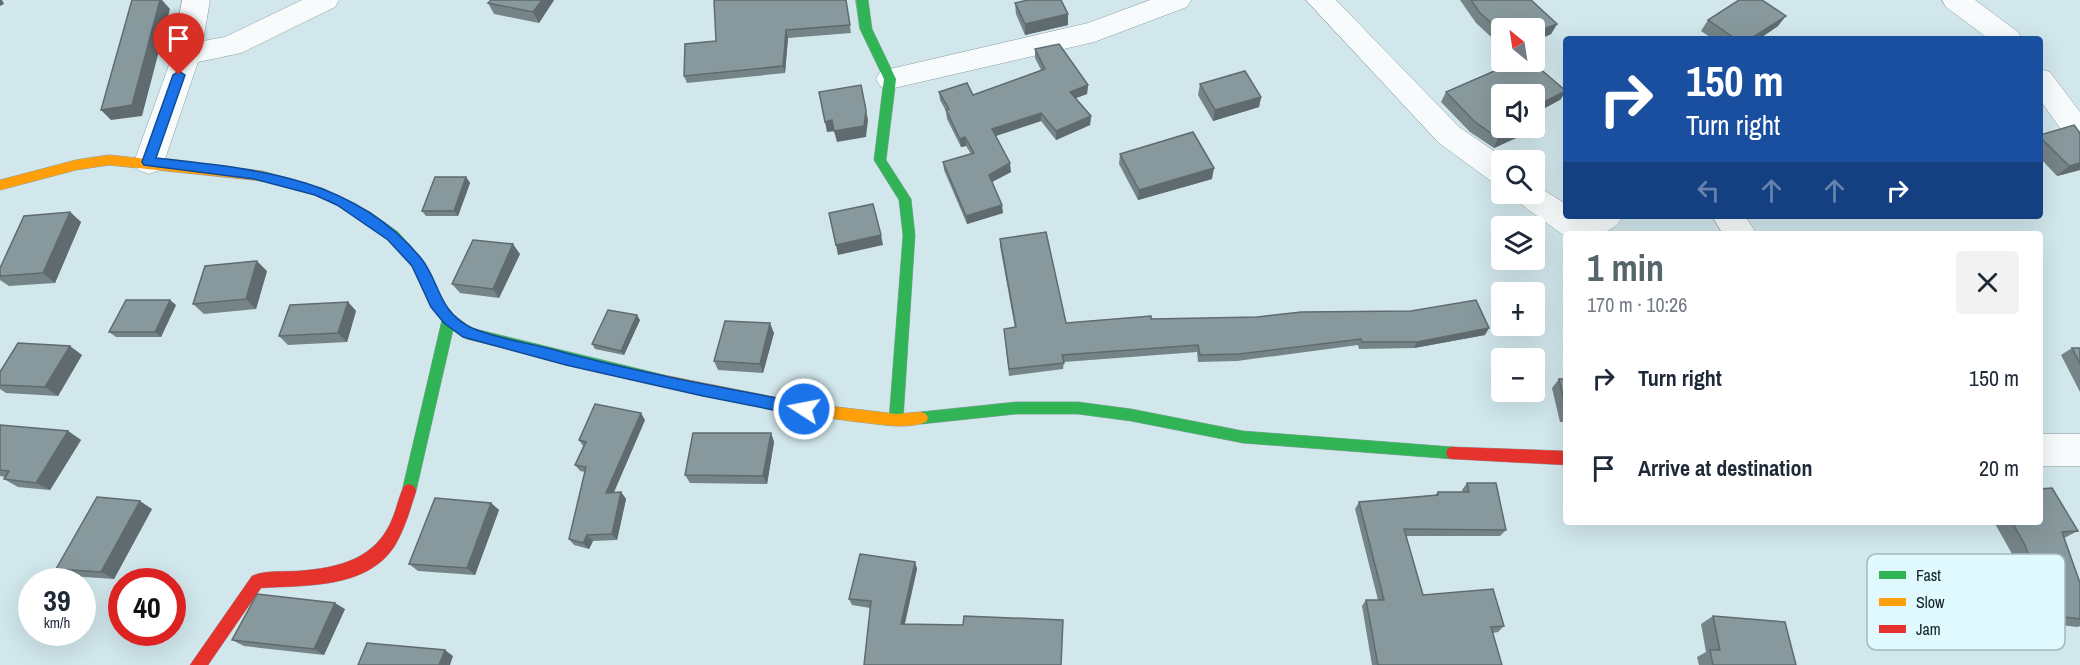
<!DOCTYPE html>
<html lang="en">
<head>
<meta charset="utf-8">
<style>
	:root { --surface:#fff; --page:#f2f2f3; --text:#1f2937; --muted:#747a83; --accent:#54666a }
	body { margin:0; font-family:"Archivo Narrow",sans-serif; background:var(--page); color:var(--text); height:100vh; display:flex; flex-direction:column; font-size:22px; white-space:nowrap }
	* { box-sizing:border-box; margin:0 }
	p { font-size:20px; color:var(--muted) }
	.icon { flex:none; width:33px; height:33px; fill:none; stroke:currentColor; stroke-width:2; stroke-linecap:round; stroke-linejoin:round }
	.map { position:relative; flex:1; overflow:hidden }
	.sheet { position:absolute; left:1563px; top:231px; width:480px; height:294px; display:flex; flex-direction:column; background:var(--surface); border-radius:6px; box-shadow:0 6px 24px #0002 }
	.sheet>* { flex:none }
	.hud { position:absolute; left:1563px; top:36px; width:480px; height:183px; border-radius:6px; box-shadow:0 6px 24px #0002; background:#1a4fa0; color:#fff; overflow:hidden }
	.needle { width:39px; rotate:330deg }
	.tools { position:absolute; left:1491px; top:18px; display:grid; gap:12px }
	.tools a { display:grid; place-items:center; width:54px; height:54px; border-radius:6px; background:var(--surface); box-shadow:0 6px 24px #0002; font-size:30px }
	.speed { position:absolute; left:18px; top:568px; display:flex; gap:12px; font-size:30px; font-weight:700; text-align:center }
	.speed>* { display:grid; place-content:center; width:78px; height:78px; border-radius:50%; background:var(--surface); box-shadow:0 6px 24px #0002; line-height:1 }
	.speed small { font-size:15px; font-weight:400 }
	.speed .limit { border:9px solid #d22; background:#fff; color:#111 }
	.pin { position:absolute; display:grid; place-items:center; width:51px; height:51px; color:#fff; margin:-62px -26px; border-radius:50% 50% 50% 0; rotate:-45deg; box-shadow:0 0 6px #0007 }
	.pin .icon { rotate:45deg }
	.me { position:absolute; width:66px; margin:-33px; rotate:281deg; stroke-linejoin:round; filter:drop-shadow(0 0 4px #0008) }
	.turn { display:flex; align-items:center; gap:21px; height:126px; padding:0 24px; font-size:27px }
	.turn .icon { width:78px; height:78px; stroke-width:2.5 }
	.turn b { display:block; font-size:42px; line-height:51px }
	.lanes { display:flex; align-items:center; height:57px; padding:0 24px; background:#0003; justify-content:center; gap:30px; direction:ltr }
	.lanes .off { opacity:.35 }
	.round { display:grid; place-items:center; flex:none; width:63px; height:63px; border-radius:6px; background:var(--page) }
	.headline { display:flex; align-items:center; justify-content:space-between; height:102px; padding:0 24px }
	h1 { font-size:36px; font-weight:800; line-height:45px; color:var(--accent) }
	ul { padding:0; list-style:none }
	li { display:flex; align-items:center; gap:18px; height:90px; padding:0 24px }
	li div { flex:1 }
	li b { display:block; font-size:22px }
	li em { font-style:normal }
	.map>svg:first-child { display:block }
</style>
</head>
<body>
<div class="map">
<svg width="2080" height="665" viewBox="0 0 2080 665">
	<rect width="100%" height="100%" fill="#d1e7ec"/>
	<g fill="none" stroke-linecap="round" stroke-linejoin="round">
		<!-- street casing -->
		<g stroke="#8c9da1" stroke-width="1">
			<path id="street" d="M 182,0 L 210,0 L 203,41 L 225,37 L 302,0 L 339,0 L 335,7 L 241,53 L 198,62 L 164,162 L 160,170 L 149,174 L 138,170 L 134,162 L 173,54 Z
				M 1150,0 L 1191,0 L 1187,7 L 1094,42 L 890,89 L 880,86 L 876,79 L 880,72 L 890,69 L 1088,23 Z
				M 1306,0 L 1336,0 L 1459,127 L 1507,160 L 1502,160 L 1502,185 L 1491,181 L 1439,143 Z
				M 1942,0 L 1975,0 L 2018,32 L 2022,39 L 1989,39 L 1946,7 Z
				M 2040,69 L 2050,72 L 2080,112 L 2080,145 L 2070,142 L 2040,100 Z
				M 1534,184 L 1566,204 L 1566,216 L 1623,216 C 1612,238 1587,234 1566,234 L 1566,237 L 1518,202 L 1514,194 L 1534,194 Z
				M 1712,216 L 1745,216 L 1757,234 L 1723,234 Z
				M 2040,434 L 2080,434 L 2080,466 L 2040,466 Z"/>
		</g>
		<!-- fast casing -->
		<g stroke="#8c9da1" stroke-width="1">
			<path id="fast" d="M 856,0 L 868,0 L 872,29 L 896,79 L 886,160 L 911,199 L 915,235 L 903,420 L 901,424 L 896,426 L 891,424 L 889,420 L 903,235 L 899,200 L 874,160 L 884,79 L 860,29 Z
				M 262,171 L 322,188 L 370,212 L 398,232 L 422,259 L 441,300 L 454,315 L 471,328 L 664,375 L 669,377 L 671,381 L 669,385 L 664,387 L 467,339 L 453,330 L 416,491 L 414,496 L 409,498 L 404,496 L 402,491 L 442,320 C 427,303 424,282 411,265 C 387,233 351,210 315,195 C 297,188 276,185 258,179 L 256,176 L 258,173 Z
				M 1016,402 L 1078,402 L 1131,409 L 1243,431 L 1453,447 L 1458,448 L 1460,453 L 1458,458 L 1453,459 L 1243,443 L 1131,421 L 1078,414 L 1016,414 L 921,424 L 916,422 L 914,418 L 916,414 L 921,412 Z"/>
		</g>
		<!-- slow casing -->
		<g stroke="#8c9da1" stroke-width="1">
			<path id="slow" d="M 109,155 L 262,171 L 268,176 L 262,181 L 109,165 L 76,170 L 0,190 L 0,180 L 76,160 Z
				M 664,375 L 804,403 L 896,414 L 921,412 L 926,414 L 928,418 L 926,422 C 905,430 880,424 858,422 C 793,414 729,400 664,387 L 659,385 L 657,381 L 659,377 Z"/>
		</g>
		<!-- jam casing -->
		<g stroke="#8c9da1" stroke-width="1">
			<path id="jam" d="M 1453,447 L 1566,451 L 1566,465 L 1453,459 L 1448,458 L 1446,453 L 1448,448 Z
				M 409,484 L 414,486 L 416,491 C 410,510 405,529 394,547 C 366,589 305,585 261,588 L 208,665 L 190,665 L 252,576 C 265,570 283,572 298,571 C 339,568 377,559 393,517 C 397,507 399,496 404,486 Z"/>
		</g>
		<!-- street -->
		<use href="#street" fill="#f8fbfc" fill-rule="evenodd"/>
		<!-- fast -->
		<use href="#fast" fill="#30b455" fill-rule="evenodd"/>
		<!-- slow -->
		<use href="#slow" fill="#ff9f0a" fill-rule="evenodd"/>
		<!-- jam -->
		<use href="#jam" fill="#e5322d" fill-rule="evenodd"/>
	</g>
	<!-- wall -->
	<path fill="#758487" d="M 491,0 L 554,0 L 539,23 L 494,14 L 488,3 Z
		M 846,0 L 851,33 L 788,38 L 785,73 L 687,83 L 684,76 L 716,41 Z
		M 1460,0 L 1531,0 L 1557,24 L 1551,34 L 1534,42 L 1534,28 L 1502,28 L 1502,47 L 1476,23 Z
		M 1015,3 L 1068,14 L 1068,25 L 1025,35 L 1016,14 Z
		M 1708,20 L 1778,26 L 1759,39 L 1713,39 L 1701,31 Z
		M 1035,49 L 1088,85 L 1087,94 L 1076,98 L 1091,116 L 1090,125 L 1056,140 L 1041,121 L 996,136 L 1011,172 L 992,182 L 1003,213 L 967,224 L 944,170 L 943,162 L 971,154 L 966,146 L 961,147 L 947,119 L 946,111 L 940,100 L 939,92 L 973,95 L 1041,70 L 1035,58 Z
		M 1200,84 L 1261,97 L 1259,107 L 1213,121 L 1198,95 Z
		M 1566,91 L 1560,100 L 1502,94 L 1527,133 L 1494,148 L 1470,132 L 1441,102 L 1446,92 Z
		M 2080,133 L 2080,170 L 2057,176 L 2040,158 L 2040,135 Z
		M 1120,154 L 1212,179 L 1138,200 L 1119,164 Z
		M 466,177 L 470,183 L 458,216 L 426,216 L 422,211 Z
		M 70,212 L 81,222 L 55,283 L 9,286 L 0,280 L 0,268 Z
		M 1000,239 L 1066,323 L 1151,319 L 1485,335 L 1414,348 L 1359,349 L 1358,345 L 1237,361 L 1198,362 L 1197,352 L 1064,362 L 1063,369 L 1009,376 L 1004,329 L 1015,328 L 1000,246 Z
		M 520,254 L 499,298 L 460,293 L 452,284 Z
		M 267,271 L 256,309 L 204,314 L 193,304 Z
		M 348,302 L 356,311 L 347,342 L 288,345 L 279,336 Z
		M 176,305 L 161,337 L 116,337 L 109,332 Z
		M 640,320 L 624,355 L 595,349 L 592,344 Z
		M 774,333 L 763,373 L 718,370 L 714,361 Z
		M 2072,348 L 2080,348 L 2080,392 L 2061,355 Z
		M 82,355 L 58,396 L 6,393 L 0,389 L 0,372 Z
		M 1559,379 L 1566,379 L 1566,422 L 1560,422 L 1552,388 Z
		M 645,420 L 614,492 L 621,492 L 626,499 L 617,540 L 593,541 L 589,549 L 574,545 L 569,539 L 585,472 L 580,471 L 575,465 L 583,446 L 579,440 Z
		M 0,425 L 68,431 L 81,440 L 50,490 L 18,487 L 4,479 L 5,477 L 0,476 Z
		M 771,433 L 774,442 L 767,484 L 690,483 L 685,475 Z
		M 1467,483 L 1506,530 L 1500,536 L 1406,536 L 1423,595 L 1504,626 L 1498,632 L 1493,633 L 1502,665 L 1372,665 L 1362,606 L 1366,600 L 1378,600 L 1355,509 L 1359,502 L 1435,495 L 1438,492 L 1462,492 L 1462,490 Z
		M 491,503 L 499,510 L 475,575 L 418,571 L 409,564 Z
		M 152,509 L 114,579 L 70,576 L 56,569 Z
		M 1994,522 L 2040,522 L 2078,531 L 2064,538 L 2080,583 L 2080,626 L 2078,627 L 2034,622 L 2011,552 Z
		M 915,562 L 917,569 L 905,624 L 963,625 L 1063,620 L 864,665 L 870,608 L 852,605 L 849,599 Z
		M 345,609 L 324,655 L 244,646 L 232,640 Z
		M 1713,616 L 1796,665 L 1699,665 L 1697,657 L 1706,652 L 1701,624 Z"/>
	<!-- shaded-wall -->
	<path fill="#5f6b6e" d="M 0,0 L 2,0 L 4,4 L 0,6 Z
		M 160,0 L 162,0 L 170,9 L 142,116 L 111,120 L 101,110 Z
		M 542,0 L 554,0 L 539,23 L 533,12 Z
		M 1068,14 L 1068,25 L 1025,35 L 1025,24 Z
		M 1786,16 L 1778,26 L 1759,39 L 1750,39 Z
		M 1557,24 L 1551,34 L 1534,42 L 1534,33 Z
		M 786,30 L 788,38 L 785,73 L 783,66 Z
		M 1088,85 L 1087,94 L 1070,100 L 1070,92 Z
		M 1566,91 L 1560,100 L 1534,114 L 1534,107 Z
		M 1261,97 L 1259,107 L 1213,121 L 1215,110 Z
		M 866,110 L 868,120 L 866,137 L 837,142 L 834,131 Z
		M 1041,113 L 1041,121 L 992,137 L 992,129 Z
		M 1091,116 L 1090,125 L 1056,140 L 1056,131 Z
		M 832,120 L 835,131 L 827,132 L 825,122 Z
		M 1522,128 L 1529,128 L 1527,133 L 1494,148 L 1498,138 Z
		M 965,137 L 966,146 L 961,147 L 960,139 Z
		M 1010,163 L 1011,172 L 990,183 L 989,175 Z
		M 2080,163 L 2080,170 L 2057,176 L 2069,166 Z
		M 1214,168 L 1212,179 L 1138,200 L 1139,190 Z
		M 466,177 L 470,183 L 458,216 L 454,211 Z
		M 1002,205 L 1003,213 L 967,224 L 966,216 Z
		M 70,212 L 81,222 L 55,283 L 43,273 Z
		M 881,235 L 883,245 L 838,255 L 836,245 Z
		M 513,244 L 520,254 L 499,298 L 493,289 Z
		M 257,261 L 267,271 L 256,309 L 246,299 Z
		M 170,300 L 176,305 L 161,337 L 155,332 Z
		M 348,302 L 356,311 L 347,342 L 338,333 Z
		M 637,315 L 640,320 L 624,355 L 621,351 Z
		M 770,323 L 774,333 L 763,373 L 760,364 Z
		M 1489,328 L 1485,335 L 1414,348 L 1417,342 Z
		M 70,346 L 82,355 L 58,396 L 45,387 Z
		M 641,413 L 645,420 L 611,499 L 606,493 Z
		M 68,431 L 81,440 L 50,490 L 36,483 Z
		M 771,433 L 774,442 L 767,484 L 763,476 Z
		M 621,492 L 626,499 L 617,540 L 612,534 Z
		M 140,501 L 152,509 L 114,579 L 101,572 Z
		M 491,503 L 499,510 L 475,575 L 467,568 Z
		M 587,535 L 593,541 L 589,549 L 583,543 Z
		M 915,562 L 917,569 L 903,630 L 901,624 Z
		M 335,603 L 345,609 L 324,655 L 314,649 Z
		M 445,650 L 453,656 L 450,665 L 439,665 Z"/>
	<!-- building -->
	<path fill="#88999d" stroke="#5f6b6e" stroke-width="1.5" d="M 132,0 L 160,0 L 132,105 L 101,110 Z
		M 491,0 L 542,0 L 533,12 L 488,3 Z
		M 714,0 L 846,0 L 850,25 L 786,30 L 783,66 L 684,76 L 685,44 L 716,41 Z
		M 1028,0 L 1061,0 L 1068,14 L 1025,24 L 1015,3 Z
		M 1471,0 L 1531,0 L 1557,24 L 1534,33 L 1534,28 L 1502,28 L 1502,32 L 1480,13 Z
		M 1739,0 L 1762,0 L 1786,16 L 1750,39 L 1736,39 L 1708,20 Z
		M 1059,44 L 1088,85 L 1070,92 L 1091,116 L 1056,131 L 1041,113 L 992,129 L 1010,163 L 989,175 L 1002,205 L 966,216 L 943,162 L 974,153 L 965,137 L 960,139 L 946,110 L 949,109 L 939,92 L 967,83 L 973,95 L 1045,69 L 1035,49 Z
		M 1515,62 L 1532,62 L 1566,91 L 1534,107 L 1534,94 L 1502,94 L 1502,128 L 1522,128 L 1498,138 L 1475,122 L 1446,92 Z
		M 1245,71 L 1261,97 L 1215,110 L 1200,84 Z
		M 861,85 L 866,110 L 864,126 L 834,131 L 832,120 L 825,122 L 819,92 Z
		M 2074,125 L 2080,133 L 2080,163 L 2069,166 L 2040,137 L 2040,135 Z
		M 1193,132 L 1214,168 L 1139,190 L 1120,154 Z
		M 435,177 L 466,177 L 454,211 L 422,211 Z
		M 873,204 L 881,235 L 836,245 L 829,213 Z
		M 70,212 L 43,273 L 0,276 L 0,268 L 24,216 Z
		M 1046,232 L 1066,323 L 1151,316 L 1151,319 L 1257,317 L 1301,312 L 1411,311 L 1476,300 L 1489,328 L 1417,342 L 1362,342 L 1361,339 L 1239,354 L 1200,355 L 1198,345 L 1062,355 L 1064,363 L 1009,369 L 1004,329 L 1016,327 L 1000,239 Z
		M 473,240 L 513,244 L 493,289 L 452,284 Z
		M 257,261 L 246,299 L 193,304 L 205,266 Z
		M 126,300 L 170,300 L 155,332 L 109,332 Z
		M 348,302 L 338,333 L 279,336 L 290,305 Z
		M 608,310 L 637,315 L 621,351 L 592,344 Z
		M 725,321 L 770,323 L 760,364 L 714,361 Z
		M 18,343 L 70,346 L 45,387 L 0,385 L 0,372 Z
		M 2072,348 L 2080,348 L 2080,364 Z
		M 1559,379 L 1566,379 L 1566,409 Z
		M 595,404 L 641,413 L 606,493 L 621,492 L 612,534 L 587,535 L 583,543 L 569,539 L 586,467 L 575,465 L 586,442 L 579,440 Z
		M 0,425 L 68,431 L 36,483 L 4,479 L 9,471 L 0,470 Z
		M 693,433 L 771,433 L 763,476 L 685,475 Z
		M 1467,483 L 1496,483 L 1506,530 L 1404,529 L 1423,595 L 1493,589 L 1504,626 L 1491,627 L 1502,665 L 1378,665 L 1366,600 L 1384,600 L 1359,502 L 1438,495 L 1438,492 L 1469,492 Z
		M 2052,488 L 2078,531 L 2062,532 L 2080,583 L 2080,619 L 2049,615 L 2025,545 L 2012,522 L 2040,522 L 2040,489 Z
		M 97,497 L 140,501 L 101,572 L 56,569 Z
		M 435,498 L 491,503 L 467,568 L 409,564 Z
		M 860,554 L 915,562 L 901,624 L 963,625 L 964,616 L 1063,620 L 1061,665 L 864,665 L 871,601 L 849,599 Z
		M 257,594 L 335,603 L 314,649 L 232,640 Z
		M 1713,616 L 1785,622 L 1796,665 L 1713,665 L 1710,650 L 1720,650 Z
		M 367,643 L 445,650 L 439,665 L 358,665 Z"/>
	<!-- route -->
	<path fill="#1a73e8" stroke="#114b97" stroke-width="1.5" d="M 179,71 L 185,75 L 156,158 C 254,169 352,176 420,257 C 440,280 437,312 472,328 C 495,338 523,342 547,348 C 631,371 718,387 804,403 L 809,405 L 811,409 L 809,414 L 804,416 L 703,396 L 566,365 L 463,337 L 444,323 L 431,307 L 412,266 L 388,240 L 337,205 L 315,195 L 254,179 L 144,165 L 142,162 L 173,75 Z"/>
	<!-- legend -->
	<rect x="1867" y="554" width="198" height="96" rx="9" fill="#e0f9fe" stroke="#a2b8bd" stroke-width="1.5"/>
	<rect x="1879" y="571" width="27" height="8" fill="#30b455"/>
	<rect x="1879" y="598" width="27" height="8" fill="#ff9f0a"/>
	<rect x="1879" y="625" width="27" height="8" fill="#e5322d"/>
	<g font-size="16" fill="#102024">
		<text x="1916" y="581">Fast</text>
		<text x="1916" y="608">Slow</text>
		<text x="1916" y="635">Jam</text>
	</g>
</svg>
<div class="tools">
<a><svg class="needle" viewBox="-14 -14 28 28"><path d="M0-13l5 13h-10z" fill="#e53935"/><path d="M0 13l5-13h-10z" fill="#747a83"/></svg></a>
<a><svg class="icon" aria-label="sound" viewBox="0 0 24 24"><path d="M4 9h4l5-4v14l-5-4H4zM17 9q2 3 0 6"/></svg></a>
<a><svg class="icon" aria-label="search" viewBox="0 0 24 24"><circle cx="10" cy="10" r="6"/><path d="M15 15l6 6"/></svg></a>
<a><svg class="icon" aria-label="layers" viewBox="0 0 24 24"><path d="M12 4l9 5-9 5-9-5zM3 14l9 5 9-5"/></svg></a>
<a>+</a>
<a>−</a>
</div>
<div class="speed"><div>39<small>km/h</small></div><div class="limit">40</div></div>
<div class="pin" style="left:179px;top:75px;background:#d93025"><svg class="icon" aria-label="arrive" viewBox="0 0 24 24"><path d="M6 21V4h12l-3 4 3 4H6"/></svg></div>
<svg class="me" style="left:804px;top:409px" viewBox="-20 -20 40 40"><circle r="17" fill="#1a73e8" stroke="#fff" stroke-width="3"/><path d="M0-11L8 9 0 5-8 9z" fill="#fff"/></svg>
<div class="hud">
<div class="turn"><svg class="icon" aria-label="right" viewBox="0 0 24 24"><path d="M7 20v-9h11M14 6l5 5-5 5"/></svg><div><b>150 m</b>Turn right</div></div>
<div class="lanes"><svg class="icon off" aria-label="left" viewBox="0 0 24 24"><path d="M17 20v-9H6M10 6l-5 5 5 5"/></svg><svg class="icon off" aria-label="ahead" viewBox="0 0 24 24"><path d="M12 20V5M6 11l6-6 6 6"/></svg><svg class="icon off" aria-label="ahead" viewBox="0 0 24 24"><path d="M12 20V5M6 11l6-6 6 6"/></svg><svg class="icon" aria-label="right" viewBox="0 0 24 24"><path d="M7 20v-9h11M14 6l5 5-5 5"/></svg></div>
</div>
<section class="sheet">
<div class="headline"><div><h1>1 min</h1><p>170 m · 10:26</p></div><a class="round"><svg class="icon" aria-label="close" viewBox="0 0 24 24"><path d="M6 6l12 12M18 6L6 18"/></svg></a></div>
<ul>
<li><svg class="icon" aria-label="right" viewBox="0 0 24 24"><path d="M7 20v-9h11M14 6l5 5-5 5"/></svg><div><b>Turn right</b></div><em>150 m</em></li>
<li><svg class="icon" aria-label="arrive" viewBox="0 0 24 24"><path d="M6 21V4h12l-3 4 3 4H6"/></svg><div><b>Arrive at destination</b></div><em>20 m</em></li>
</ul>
</section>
</div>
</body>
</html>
